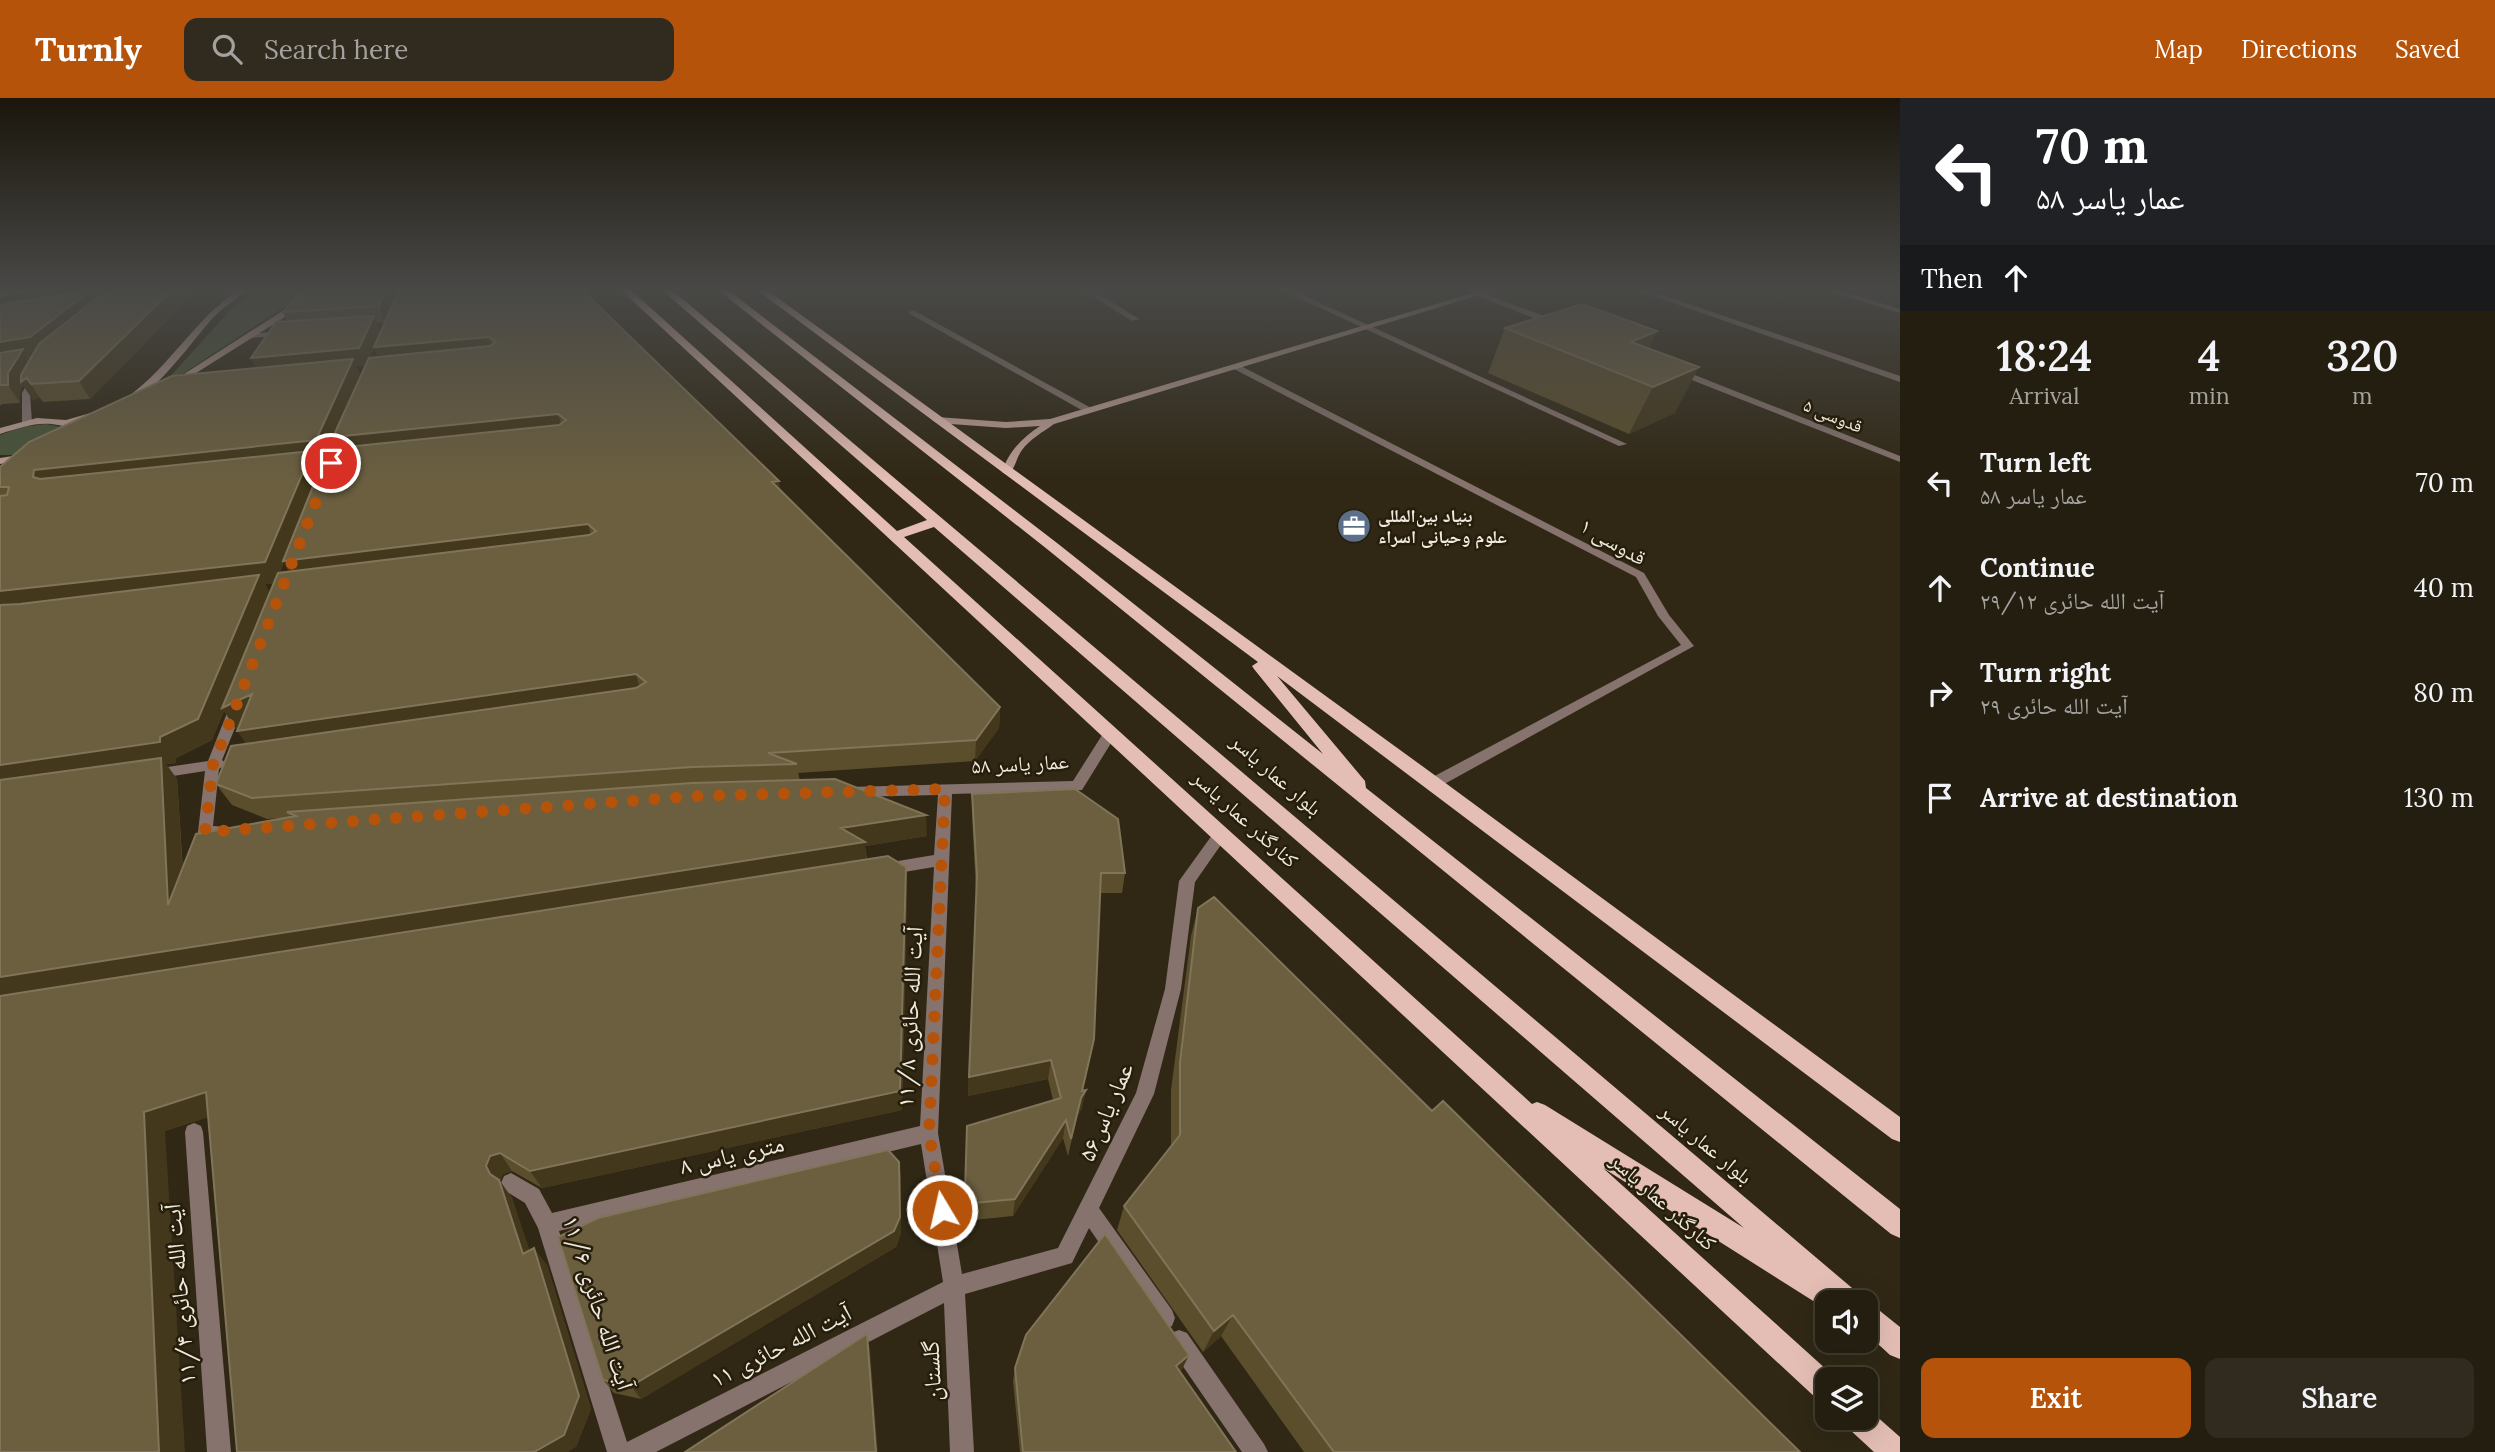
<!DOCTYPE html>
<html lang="en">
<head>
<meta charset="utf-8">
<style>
	:root { --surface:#241e10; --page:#302b1e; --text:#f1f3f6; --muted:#a3a29f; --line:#413c30; --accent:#b45309 }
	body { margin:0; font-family:Lora,"Noto Naskh Arabic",serif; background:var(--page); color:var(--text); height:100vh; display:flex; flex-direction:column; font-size:26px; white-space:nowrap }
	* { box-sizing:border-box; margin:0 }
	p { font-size:23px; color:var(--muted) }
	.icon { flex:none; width:38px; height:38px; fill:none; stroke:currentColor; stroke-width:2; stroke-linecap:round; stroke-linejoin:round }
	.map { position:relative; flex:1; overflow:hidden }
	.sheet { display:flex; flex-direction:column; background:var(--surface); width:595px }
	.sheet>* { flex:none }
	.banner { background:#202124; color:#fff; overflow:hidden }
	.buttons { position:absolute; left:1815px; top:1192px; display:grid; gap:14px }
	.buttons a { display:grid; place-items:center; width:63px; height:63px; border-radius:14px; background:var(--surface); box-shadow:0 7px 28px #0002,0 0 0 2px var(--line); font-size:35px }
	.pin { position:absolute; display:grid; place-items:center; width:60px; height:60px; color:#fff; margin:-30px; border:4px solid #fff; border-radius:50%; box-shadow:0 2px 7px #0007 }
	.me { position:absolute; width:77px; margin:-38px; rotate:351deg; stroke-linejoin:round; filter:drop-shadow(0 0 5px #0008) }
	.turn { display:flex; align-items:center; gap:24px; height:147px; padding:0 21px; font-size:32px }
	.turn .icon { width:91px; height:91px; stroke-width:2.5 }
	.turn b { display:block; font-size:49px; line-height:60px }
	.then { display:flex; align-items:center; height:66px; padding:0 21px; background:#0003; gap:14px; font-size:26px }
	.eta { display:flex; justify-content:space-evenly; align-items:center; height:119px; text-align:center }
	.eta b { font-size:42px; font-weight:600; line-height:49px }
	.action { display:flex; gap:14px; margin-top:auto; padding:14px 21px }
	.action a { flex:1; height:80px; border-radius:14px; background:var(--accent); color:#fff; font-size:28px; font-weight:600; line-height:80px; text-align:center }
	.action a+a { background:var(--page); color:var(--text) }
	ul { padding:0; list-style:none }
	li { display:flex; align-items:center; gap:21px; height:105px; padding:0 21px }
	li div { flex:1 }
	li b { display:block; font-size:26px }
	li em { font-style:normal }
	header { display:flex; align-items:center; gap:42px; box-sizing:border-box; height:98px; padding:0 35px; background:var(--accent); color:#fff }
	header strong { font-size:33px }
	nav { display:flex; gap:38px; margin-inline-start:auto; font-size:24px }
	.search { width:490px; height:63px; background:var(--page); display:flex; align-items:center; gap:18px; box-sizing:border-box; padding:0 24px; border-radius:14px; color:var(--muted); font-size:26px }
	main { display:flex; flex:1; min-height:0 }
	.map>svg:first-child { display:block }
</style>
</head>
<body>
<header>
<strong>Turnly</strong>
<div class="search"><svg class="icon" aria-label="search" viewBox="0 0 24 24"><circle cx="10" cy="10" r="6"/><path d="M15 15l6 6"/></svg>Search here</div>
<nav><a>Map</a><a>Directions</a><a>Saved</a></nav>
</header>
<main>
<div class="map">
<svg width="1900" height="1354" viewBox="0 0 1900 1354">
	<rect width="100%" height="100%" fill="#302815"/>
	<!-- green -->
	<path fill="#495439" d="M 258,192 L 314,192 L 287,207 L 175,281 L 166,283 L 234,208 Z
		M 46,326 L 62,329 L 16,357 L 0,357 L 0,337 L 21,329 Z"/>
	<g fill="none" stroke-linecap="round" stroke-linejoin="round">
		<!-- minor -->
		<path fill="#86736e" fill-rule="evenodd" d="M 1083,192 L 1093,192 L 1139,221 L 1132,223 Z
			M 1281,192 L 1292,192 L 1627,346 L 1619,348 Z
			M 1636,192 L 1648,192 L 1900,278 L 1900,284 Z
			M 1826,192 L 1839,192 L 1900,211 L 1900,215 Z
			M 1481,194 L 1557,223 L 1558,225 L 1551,227 L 1478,198 L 1477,196 Z
			M 913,212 L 1093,311 L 1095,313 L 1087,315 L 910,216 L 909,214 Z
			M 286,233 L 290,235 L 289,237 L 249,240 L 245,238 L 249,236 Z
			M 1237,266 L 1644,475 L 1669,517 L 1694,548 L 1439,689 L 1429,689 L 1427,685 L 1429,681 L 1681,547 L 1658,518 L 1636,479 L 1234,271 L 1233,269 Z
			M 1677,270 L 1900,358 L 1900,364 L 1674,275 L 1674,271 Z
			M 36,274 L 40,277 L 30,295 L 32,325 L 27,328 L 22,325 L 22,295 L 33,275 Z
			M 238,601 L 245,605 L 222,662 L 227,666 L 219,671 L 213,728 L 230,729 L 232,733 L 230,737 C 221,740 209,741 200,738 L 198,734 L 205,673 L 154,681 L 147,676 L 154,671 L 208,663 L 231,605 Z
			M 1109,632 L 1116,637 L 1082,692 L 952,696 L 938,1035 L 962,1176 L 1058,1150 L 1136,995 L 1165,891 L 1179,783 L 1215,733 L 1225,733 L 1227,737 L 1225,741 L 1195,784 L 1181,891 L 1154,996 L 1099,1110 L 1172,1212 L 1175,1220 L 1172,1228 L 1164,1231 L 1156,1228 L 1089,1130 L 1072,1165 L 965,1196 L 974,1354 L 950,1354 L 944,1205 L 656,1354 L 607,1354 L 538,1130 L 525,1105 L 504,1092 L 501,1085 L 504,1078 L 511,1075 L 539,1091 L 552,1115 L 920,1028 L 934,769 L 886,777 L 881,775 L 878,771 L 881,767 L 886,765 L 934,757 L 938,697 L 849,699 L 842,694 L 849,689 L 1073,683 L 1104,634 ZM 921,1046 L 943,1184 L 627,1344 L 559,1133 Z
			M 194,1025 L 201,1028 L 203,1034 L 231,1354 L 207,1354 L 185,1034 L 187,1028 Z
			M 1179,1232 L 1187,1235 L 1264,1346 L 1268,1354 L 1242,1354 L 1171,1251 L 1168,1243 L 1171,1235 Z"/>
		<!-- secondary -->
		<path fill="#bb9d95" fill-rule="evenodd" d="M 238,192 L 247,192 C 235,202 223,209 212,221 C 196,238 149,305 126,304 L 126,300 C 169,270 194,222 238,192 Z
			M 323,192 L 334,192 L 307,205 L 177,287 L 170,285 L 301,201 Z
			M 1483,192 L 1496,192 L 1054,326 C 1043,334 1030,341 1022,352 C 1016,360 1015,372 1007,377 L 1002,374 C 1009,353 1022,340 1040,328 L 1006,330 L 937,325 L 932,322 L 937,319 L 1006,324 L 1050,321 Z
			M 94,314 L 99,317 L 97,319 L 74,325 L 78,328 L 73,331 C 44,321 29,327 0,336 L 0,330 L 37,320 L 66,322 Z
			M 26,356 L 29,357 L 29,361 L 0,366 L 0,360 Z"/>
		<!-- primary -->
		<path fill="#e4beb4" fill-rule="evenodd" d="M 621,192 L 631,192 L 897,433 L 927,422 L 662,192 L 672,192 L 1858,1195 L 1862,1204 L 1827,1204 L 1827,1210 L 1818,1206 L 1603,1070 L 1837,1281 L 1827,1281 L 1827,1305 L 1817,1301 ZM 934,429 L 1744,1130 L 1545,1007 L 1537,1004 L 1532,1006 L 904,439 Z
			M 718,192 L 728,192 L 1057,445 L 1323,656 L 1254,571 L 1252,568 L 1258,564 L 757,192 L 767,192 L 1440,681 L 1900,1019 L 1900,1044 L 1892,1041 L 1277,578 L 1365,683 L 1366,690 L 1900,1111 L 1900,1140 L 1891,1136 L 1047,451 Z
			M 1866,1205 L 1875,1209 L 1900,1229 L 1900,1261 L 1890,1257 L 1866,1235 Z
			M 1866,1309 L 1900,1339 L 1900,1354 L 1874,1354 L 1848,1330 L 1844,1320 L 1866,1320 Z"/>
	</g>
	<!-- wall -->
	<path fill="#5b4e2d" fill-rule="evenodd" d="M 0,192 L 197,192 L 90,301 L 43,304 L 39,299 L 33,302 L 23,287 L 20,294 L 20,305 L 2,306 L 0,308 Z
		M 582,192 L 781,393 L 1000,609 L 999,630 L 975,663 L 798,675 L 800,682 L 927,738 L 865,748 L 867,761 L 907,789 L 902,1012 L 542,1090 L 512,1073 L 503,1076 L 500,1083 L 512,1100 L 529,1152 L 547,1167 L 591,1311 L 576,1349 L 208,1019 L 165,1033 L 0,1354 L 0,369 L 256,270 L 287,223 L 283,214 ZM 385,224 L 381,235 L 377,225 ZM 374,250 L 378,259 L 370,259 ZM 356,268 L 365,268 L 360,278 ZM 334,341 L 338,350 L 329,351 ZM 324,361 L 320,371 L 316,362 ZM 284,464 L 289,474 L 280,475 ZM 274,485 L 270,495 L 265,486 ZM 224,613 L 236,631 L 239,630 L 246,646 L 216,686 L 232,707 L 267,721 L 284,720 L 183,771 L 177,681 L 166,666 L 176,665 L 176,660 L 212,642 Z
		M 1505,230 L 1657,233 L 1649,250 L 1675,315 L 1629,336 L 1488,275 Z
		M 972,696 L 1125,775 L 1122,795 L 1100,795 L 1083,993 L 1082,1010 L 1077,1019 L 1068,1058 L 1063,1040 L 1013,1118 L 973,1122 L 964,1111 L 967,1028 L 1053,1002 L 1048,981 L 968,998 L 976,795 L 972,716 Z
		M 1198,810 L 1432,1013 L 1800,1354 L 1304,1354 L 1221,1238 L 1203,1254 L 1117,1132 L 1124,1108 L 1171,1048 L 1171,992 L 1191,838 Z
		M 899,1064 L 901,1081 L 901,1135 L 896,1149 L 641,1301 L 614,1295 L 603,1282 Z
		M 1189,1257 L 1182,1271 L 1180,1273 L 1236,1354 L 1020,1354 L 1013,1283 L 1015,1270 Z"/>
	<!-- shaded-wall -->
	<path fill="#43381c" d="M 32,192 L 130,192 L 126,194 L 95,200 L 100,209 L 41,257 L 28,259 L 34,269 L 27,280 L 39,299 L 33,302 L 23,287 L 20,294 L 20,305 L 8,287 L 0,264 L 0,198 Z
		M 172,192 L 197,192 L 90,301 L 79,283 Z
		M 386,192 L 401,192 L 385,224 L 379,208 Z
		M 374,218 L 381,235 L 489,239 L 495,256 L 381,267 L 374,250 L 366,268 L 356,268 L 361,279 L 558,316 L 564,334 L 341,358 L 334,341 L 325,361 L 316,362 L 321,372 L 588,426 L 594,446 L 294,483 L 284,464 L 276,485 L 265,486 L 271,497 L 252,596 L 265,617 L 236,631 L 224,613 L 212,642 L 176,660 L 176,665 L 166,666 L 177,681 L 186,828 L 0,691 L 0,493 L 33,379 L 34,372 L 260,277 L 251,260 Z
		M 1657,233 L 1635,278 L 1631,244 Z
		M 1699,269 L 1675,315 L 1629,336 L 1653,289 Z
		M 779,383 L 782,403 L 772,384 Z
		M 636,576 L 642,597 L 252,654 L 237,633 Z
		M 1000,609 L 999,630 L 975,663 L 976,642 Z
		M 926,717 L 927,738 L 865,748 L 867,765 L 0,903 L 0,879 L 841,730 Z
		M 906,769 L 907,789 L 902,1012 L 542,1090 L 530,1073 Z
		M 1094,941 L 1081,999 L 1086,992 L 1082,1010 L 1077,1019 L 1068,1058 Z
		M 1051,962 L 1048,981 L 968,998 L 969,979 Z
		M 206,994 L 226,1013 L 165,1033 L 185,1354 L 159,1354 L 144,1014 Z
		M 1066,1022 L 1063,1040 L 1013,1118 L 1015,1101 Z
		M 500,1055 L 512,1073 L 503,1076 L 500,1083 L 512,1100 L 536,1172 L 523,1156 L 486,1068 L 490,1058 Z
		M 899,1064 L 901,1081 L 901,1135 L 896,1149 L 641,1301 L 631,1288 Z
		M 534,1150 L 547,1167 L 591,1311 L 576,1349 L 568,1354 L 534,1354 Z
		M 1233,1217 L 1221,1238 L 1203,1254 L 1214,1233 Z
		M 867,1236 L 870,1251 L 878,1354 L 876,1354 Z
		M 1189,1257 L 1182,1271 L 1169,1282 L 1176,1268 Z"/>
	<!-- building -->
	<path fill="#6b5f40" stroke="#807459" stroke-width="2" d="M 0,192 L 32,192 L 0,198 Z
		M 91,192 L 30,239 L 0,244 L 0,207 Z
		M 113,192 L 172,192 L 79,283 L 31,286 L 27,280 L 21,284 L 21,277 L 39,246 L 91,205 Z
		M 302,192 L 386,192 L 379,208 L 283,214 Z
		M 399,192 L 582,192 L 779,383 L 772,384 L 1000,609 L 976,642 L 768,655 L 797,666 L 692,669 L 252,700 L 216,686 L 231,648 L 636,590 L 646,584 L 636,576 L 237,633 L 252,596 L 222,610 L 278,475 L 589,437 L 596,433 L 588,426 L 283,463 L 328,351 L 559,327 L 566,322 L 558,316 L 333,339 L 369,260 L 490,248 L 496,244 L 489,239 L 374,249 Z
		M 1582,206 L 1657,233 L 1631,244 L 1699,269 L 1653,289 L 1505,230 Z
		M 374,218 L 359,250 L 251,260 L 276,224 Z
		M 23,251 L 8,275 L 8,287 L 0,287 L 0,255 Z
		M 353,261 L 316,342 L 34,372 L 33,379 L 40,381 L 312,353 L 265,464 L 0,493 L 0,398 L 7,397 L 9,389 L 0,389 L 0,369 L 29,344 L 172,278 Z
		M 259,477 L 198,621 L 160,639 L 160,644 L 0,667 L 0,507 L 20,506 Z
		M 161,660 L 168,807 L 196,736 L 296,718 L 287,714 L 692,685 L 835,681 L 926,717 L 841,730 L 865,744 L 0,879 L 0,682 Z
		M 1075,691 L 1118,721 L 1125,775 L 1101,775 L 1094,941 L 1082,993 L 1086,992 L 1081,1000 L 1071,1041 L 1066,1022 L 1015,1101 L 974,1105 L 965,1094 L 967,1028 L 1061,1000 L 1051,962 L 969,979 L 977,777 L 972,696 Z
		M 888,758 L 906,769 L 900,993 L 530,1073 L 500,1055 L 490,1058 L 486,1068 L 490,1076 L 499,1082 L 523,1156 L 534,1150 L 579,1298 L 564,1337 L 534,1354 L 237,1354 L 206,994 L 144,1014 L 159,1354 L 0,1354 L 0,898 Z
		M 1214,799 L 1432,1013 L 1443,1003 L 1800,1354 L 1334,1354 L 1233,1217 L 1214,1233 L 1124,1108 L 1180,1037 L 1180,965 L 1198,810 Z
		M 888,1052 L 899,1064 L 900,1119 L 894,1133 L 631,1288 L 603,1282 L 558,1139 L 598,1120 Z
		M 1105,1136 L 1189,1257 L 1176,1268 L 1236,1354 L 1023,1354 L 1015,1270 L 1026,1237 Z
		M 867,1236 L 876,1354 L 685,1354 Z"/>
	<!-- sky -->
	<linearGradient id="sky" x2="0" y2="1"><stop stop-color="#1a160c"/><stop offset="0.5" stop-color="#484846"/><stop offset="1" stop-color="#484846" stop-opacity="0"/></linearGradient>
	<rect width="1900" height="382" fill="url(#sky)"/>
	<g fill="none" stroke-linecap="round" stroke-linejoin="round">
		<!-- route -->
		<path stroke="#b45309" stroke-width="12" stroke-dasharray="0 21.6" d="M 331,365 L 213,667 L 205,734 L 697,698 L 945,691 L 929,1035 L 942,1112"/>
	</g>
	<!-- icons -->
	<defs>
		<g id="office-disc" transform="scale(1.75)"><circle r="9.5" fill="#5c6f8a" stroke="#261e0b"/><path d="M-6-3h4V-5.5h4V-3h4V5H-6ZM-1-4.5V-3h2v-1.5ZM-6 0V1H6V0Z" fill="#fff"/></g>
	</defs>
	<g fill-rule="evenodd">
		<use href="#office-disc" x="1354" y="428"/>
	</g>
	<g text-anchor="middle" stroke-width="5" stroke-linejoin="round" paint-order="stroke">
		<!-- far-street labels -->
		<g font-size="18" fill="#efeadf" stroke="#261e0b">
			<text transform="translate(1833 318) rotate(22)" y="6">قدوسی ۵</text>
		</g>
		<!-- far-poi labels -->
		<g font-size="18" font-weight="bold" fill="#efeadf" stroke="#261e0b" text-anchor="start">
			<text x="1378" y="424">بنیاد بین‌المللی<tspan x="1378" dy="21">علوم وحیانی اسراء</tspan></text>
		</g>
		<!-- street labels -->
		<g font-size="21" fill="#efeadf" stroke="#261e0b">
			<text transform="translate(1613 444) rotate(30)" y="7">قدوسی ۱</text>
			<text transform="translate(1020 666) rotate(-3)" y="7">عمار یاسر ۵۸</text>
			<text transform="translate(1276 677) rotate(41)" y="7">بلوار عمار یاسر</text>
			<text transform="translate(1245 721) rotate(42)" y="7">کنارگذر عمار یاسر</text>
			<text transform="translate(1706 1046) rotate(40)" y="7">بلوار عمار یاسر</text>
			<text transform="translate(1663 1104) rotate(42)" y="7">کنارگذر عمار یاسر</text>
		</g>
		<!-- near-street labels -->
		<g font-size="24" fill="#efeadf" stroke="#261e0b">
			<text transform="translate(910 919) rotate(-87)" y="8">آیت الله حائری ۱۱/۸</text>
			<text transform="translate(1106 1014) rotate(-67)" y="8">عمار یاس۵۶</text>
			<text transform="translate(732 1057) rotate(-13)" y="8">۸ متری یاس</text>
			<text transform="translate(180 1196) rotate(-95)" y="8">آیت الله حائری ۱۱/۴</text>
			<text transform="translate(598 1205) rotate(72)" y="8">آیت الله حائری ۱۱/۶</text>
			<text transform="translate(781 1248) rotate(-27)" y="8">آیت الله حائری ۱۱</text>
			<text transform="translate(932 1273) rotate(-93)" y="8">گلستان</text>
		</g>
	</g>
</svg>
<div class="buttons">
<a><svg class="icon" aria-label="sound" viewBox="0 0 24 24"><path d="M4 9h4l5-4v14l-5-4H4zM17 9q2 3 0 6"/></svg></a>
<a><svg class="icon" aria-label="layers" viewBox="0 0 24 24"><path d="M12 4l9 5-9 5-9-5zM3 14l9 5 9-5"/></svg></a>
</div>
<div class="pin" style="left:331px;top:365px;background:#d93025"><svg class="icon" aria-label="arrive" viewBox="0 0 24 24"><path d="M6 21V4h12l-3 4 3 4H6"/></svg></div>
<svg class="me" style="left:942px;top:1112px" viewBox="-20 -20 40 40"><circle r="17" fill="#b45309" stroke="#fff" stroke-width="3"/><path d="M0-11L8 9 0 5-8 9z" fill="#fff"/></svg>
</div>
<section class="sheet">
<div class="banner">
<div class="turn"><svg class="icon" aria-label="left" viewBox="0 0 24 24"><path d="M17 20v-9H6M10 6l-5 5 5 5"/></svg><div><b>70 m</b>عمار یاسر ۵۸</div></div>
<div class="then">Then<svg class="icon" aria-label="ahead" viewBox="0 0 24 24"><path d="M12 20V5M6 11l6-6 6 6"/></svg></div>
</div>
<div class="eta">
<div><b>18:24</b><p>Arrival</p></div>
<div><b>4</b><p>min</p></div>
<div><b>320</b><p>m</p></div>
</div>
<ul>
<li><svg class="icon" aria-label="left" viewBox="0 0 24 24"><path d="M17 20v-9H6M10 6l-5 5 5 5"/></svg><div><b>Turn left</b><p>عمار یاسر ۵۸</p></div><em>70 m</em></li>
<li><svg class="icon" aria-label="ahead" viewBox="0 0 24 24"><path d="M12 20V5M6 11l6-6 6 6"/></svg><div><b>Continue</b><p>آیت الله حائری ۲۹/۱۲</p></div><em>40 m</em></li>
<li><svg class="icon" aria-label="right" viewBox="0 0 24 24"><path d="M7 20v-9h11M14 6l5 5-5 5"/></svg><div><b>Turn right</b><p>آیت الله حائری ۲۹</p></div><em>80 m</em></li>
<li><svg class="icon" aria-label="arrive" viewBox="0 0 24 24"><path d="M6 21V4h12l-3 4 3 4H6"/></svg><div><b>Arrive at destination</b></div><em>130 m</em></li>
</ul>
<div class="action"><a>Exit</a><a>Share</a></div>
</section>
</main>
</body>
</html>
